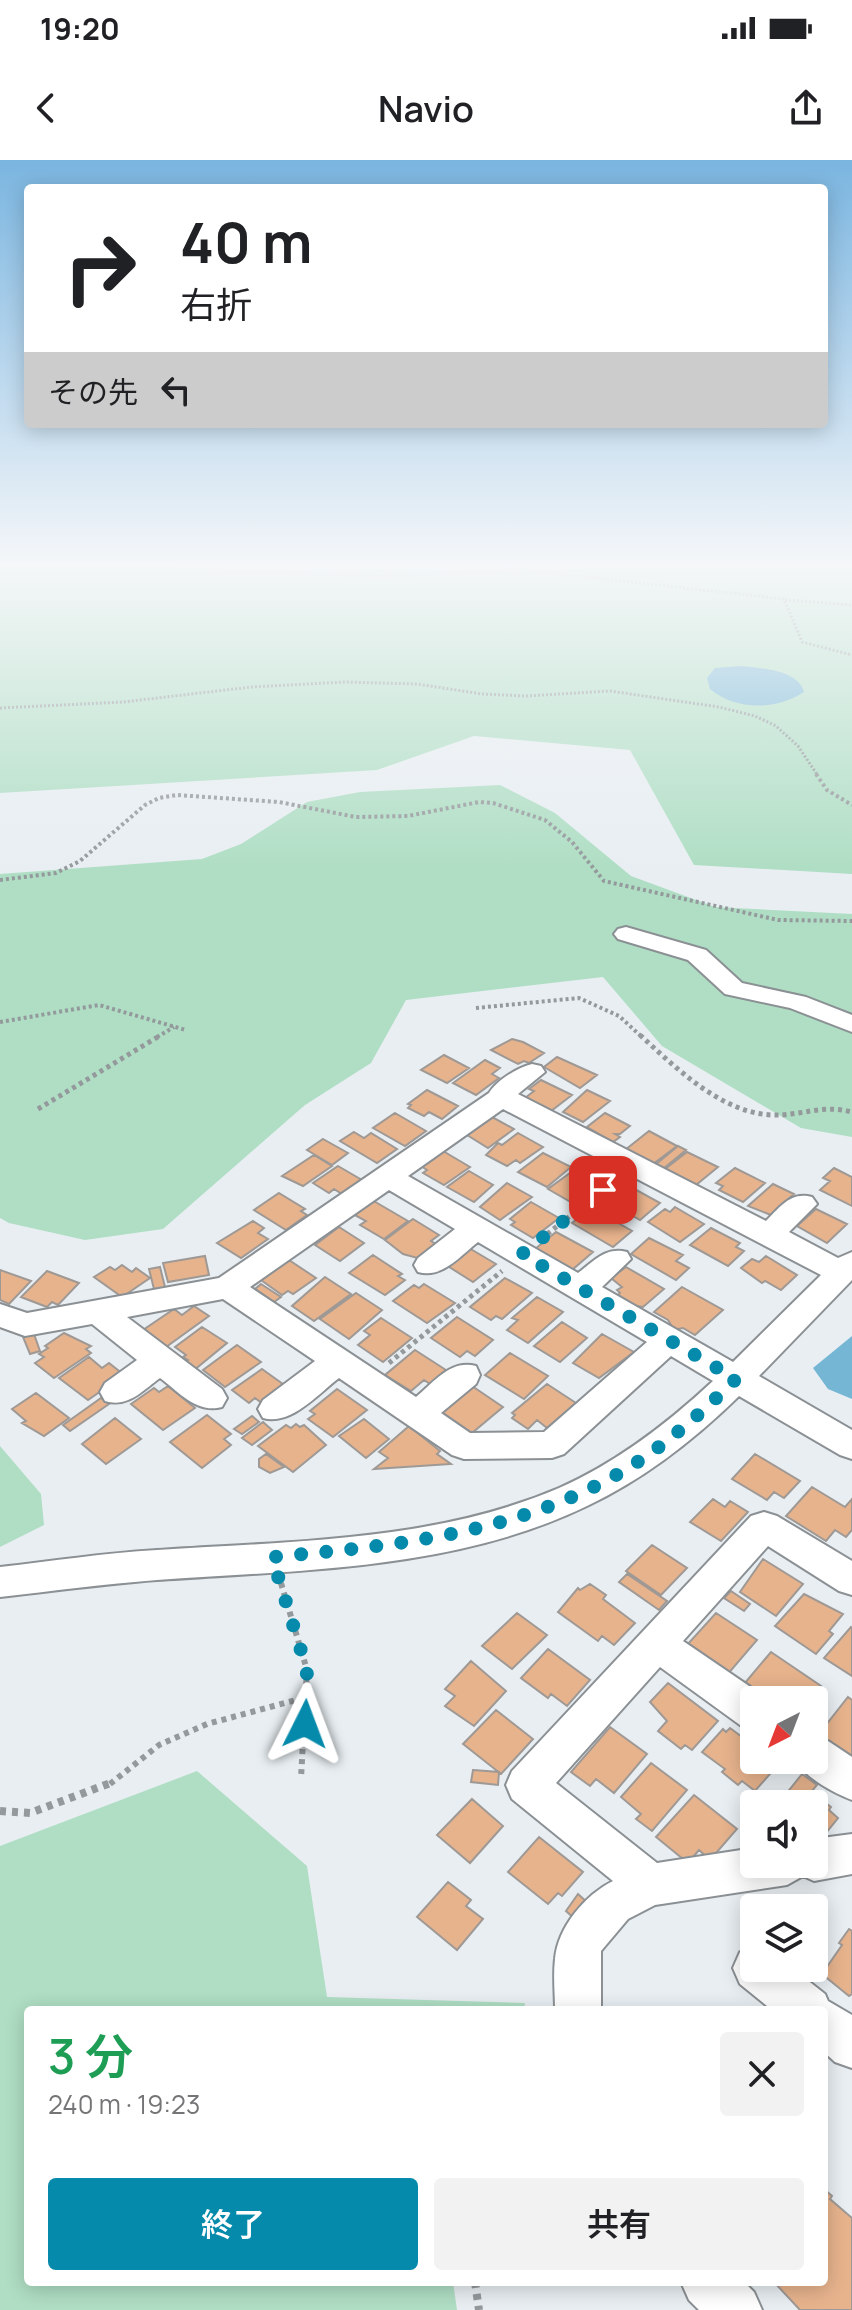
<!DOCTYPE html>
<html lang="ja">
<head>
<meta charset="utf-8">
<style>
	:root { --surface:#fff; --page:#f2f2f2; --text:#202124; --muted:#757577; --accent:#068aab }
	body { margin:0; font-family:Manrope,"Noto Sans JP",sans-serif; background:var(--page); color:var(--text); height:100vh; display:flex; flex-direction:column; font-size:30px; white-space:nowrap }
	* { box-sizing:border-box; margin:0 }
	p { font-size:26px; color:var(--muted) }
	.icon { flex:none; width:44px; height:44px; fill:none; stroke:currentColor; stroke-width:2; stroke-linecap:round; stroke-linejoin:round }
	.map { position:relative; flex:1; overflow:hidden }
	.side { position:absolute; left:24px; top:1846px; width:804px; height:280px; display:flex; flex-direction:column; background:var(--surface); border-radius:8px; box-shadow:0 4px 20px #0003 }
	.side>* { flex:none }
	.guide { position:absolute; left:24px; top:24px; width:804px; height:244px; border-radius:8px; box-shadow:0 4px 20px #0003; background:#fff; color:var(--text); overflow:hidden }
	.needle { width:52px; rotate:222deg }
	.buttons { position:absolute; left:740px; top:1526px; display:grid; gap:16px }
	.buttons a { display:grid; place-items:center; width:88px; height:88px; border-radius:8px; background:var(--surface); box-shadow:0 4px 20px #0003; font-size:40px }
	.pin { position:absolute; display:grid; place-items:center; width:68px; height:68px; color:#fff; margin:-34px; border-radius:16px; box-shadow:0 4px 12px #0006 }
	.me { position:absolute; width:88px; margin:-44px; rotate:3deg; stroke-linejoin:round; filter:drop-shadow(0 0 6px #0008) }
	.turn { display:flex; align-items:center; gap:28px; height:168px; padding:0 24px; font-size:36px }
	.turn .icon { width:104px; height:104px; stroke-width:2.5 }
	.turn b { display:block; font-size:56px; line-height:68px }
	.then { display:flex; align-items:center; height:76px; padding:0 24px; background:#0003; gap:16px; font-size:30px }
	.round { display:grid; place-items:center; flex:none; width:84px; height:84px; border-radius:8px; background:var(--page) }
	.summary { display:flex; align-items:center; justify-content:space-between; height:136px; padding:0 24px }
	h1 { font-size:48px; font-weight:600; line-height:60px; color:#1e9e55 }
	.action { display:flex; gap:16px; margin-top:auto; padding:16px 24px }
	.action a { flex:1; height:92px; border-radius:8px; background:var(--accent); color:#fff; font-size:32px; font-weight:600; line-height:92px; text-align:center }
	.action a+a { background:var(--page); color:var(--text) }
	.status { display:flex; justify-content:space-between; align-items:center; height:56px; padding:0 40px; background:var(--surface); direction:ltr }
	.status svg { height:22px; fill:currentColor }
	header { display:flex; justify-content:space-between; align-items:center; height:104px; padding:0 24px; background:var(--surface); font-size:36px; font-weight:600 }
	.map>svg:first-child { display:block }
</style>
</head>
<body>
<div class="status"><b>19:20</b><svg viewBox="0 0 49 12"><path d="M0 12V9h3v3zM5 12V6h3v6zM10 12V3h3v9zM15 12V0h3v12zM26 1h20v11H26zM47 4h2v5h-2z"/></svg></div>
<header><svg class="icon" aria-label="back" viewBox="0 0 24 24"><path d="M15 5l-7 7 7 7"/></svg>Navio<svg class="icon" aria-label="share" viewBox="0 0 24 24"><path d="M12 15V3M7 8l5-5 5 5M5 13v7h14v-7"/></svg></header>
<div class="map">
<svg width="852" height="2150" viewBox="0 0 852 2150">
	<rect width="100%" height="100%" fill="#e8eef2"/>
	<!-- green -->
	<path fill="#afdec4" d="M 0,409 L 852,409 L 852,714 L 694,705 L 630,590 L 474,576 L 377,610 L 0,633 Z
		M 500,625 L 555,653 L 631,716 L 715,747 L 852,754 L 852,977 L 801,968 L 662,886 L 603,817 L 406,840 L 371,903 L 305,945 L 163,1069 L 85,1080 L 9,1063 L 0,1058 L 0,714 L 202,699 L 241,684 L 307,642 L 360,632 Z
		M 0,1286 L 41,1334 L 44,1365 L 0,1387 Z
		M 197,1611 L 307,1706 L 327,1837 L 525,1843 L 524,1850 L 28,1850 L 28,2122 L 453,2122 L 457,2150 L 0,2150 L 0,1686 Z"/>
	<!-- water -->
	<path fill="#76b6d5" d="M 741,506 C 760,508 799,510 804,532 C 777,550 736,551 710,529 L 707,518 L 715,508 Z
		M 852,1176 L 852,1239 L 828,1229 L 813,1208 Z"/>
	<!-- building -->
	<path fill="#e7b38d" stroke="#9f9995" stroke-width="2" d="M 512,879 L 523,882 L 544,893 L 529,903 L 524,901 L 518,904 L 491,890 Z
		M 444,895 L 469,908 L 447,923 L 421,910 Z
		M 557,897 L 597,915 L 580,928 L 544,907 Z
		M 485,900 L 500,908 L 492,914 L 499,918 L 476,935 L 453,923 Z
		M 541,920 L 572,935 L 551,951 L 525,938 L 534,931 L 529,929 Z
		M 427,930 L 458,946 L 442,959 L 429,952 L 424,956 L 408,948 L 411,945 L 408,944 Z
		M 587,930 L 610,941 L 583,962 L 563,952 Z
		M 395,953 L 426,971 L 405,986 L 373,968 Z
		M 605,953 L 630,966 L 620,974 L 615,974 L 620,977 L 613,982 L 587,967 Z
		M 492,957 L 514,969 L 488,988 L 467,975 Z
		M 649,971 L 677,986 L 653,1004 L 625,990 Z
		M 354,972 L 364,978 L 371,973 L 397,989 L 377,1003 L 340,981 Z
		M 518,973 L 543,987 L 520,1003 L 516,1000 L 507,1006 L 486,995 L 498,983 L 502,985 Z
		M 323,979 L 348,993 L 332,1005 L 307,990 Z
		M 678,986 L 686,990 L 663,1009 L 655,1005 Z
		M 443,991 L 470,1007 L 444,1025 L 423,1013 L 427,1010 L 421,1006 Z
		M 687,992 L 718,1007 L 696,1025 L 665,1009 Z
		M 543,993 L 571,1007 L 547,1027 L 518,1012 Z
		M 314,995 L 332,1006 L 303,1026 L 282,1016 Z
		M 581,1005 L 606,1018 L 579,1040 L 574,1037 L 569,1041 L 548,1029 Z
		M 338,1006 L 362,1020 L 342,1034 L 334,1029 L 329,1033 L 313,1023 Z
		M 735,1008 L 765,1023 L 743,1042 L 719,1030 L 723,1026 L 716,1023 Z
		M 834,1008 L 852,1017 L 852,1046 L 820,1030 L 830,1021 L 823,1018 Z
		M 469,1011 L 493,1025 L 474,1042 L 447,1027 Z
		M 507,1023 L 532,1037 L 500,1060 L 480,1047 Z
		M 773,1024 L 794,1034 L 771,1055 L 748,1046 Z
		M 621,1025 L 631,1027 L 660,1043 L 640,1060 L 603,1039 Z
		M 279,1033 L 305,1049 L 301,1051 L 307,1055 L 286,1070 L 254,1050 Z
		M 372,1040 L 408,1061 L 384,1079 L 360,1065 L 366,1061 L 353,1054 Z
		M 531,1042 L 559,1058 L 533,1078 L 511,1065 L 515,1062 L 510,1059 Z
		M 675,1047 L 704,1064 L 680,1082 L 648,1062 L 665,1049 L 670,1052 Z
		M 592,1048 L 632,1071 L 613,1087 L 572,1063 Z
		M 816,1049 L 847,1064 L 827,1083 L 797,1066 Z
		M 413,1059 L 439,1075 L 431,1081 L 439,1086 L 421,1099 L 403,1094 L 385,1080 Z
		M 253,1061 L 264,1068 L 258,1073 L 268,1079 L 241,1098 L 217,1083 Z
		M 339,1067 L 364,1083 L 340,1101 L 315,1085 Z
		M 711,1068 L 740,1083 L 736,1087 L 744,1091 L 728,1106 L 690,1085 Z
		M 556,1072 L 593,1092 L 572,1110 L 535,1089 Z
		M 649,1078 L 683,1095 L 676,1101 L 689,1108 L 676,1120 L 631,1094 Z
		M 469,1088 L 496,1104 L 473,1122 L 446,1105 Z
		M 373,1095 L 402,1114 L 398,1116 L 405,1120 L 385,1135 L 349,1113 Z
		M 205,1096 L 209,1115 L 168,1122 L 163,1103 Z
		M 766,1096 L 797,1115 L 781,1130 L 765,1121 L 762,1123 L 741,1108 L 752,1099 L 759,1102 Z
		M 289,1100 L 316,1118 L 293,1134 L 288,1131 L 282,1135 L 261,1120 Z
		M 122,1105 L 132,1112 L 136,1108 L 150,1118 L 122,1137 L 94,1117 L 110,1107 L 115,1110 Z
		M 160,1107 L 166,1131 L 155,1133 L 149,1109 Z
		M 626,1107 L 664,1129 L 643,1147 L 636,1146 L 618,1135 L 620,1133 L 617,1130 L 622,1127 L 611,1118 Z
		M 0,1110 L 31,1121 L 9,1144 L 0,1140 Z
		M 47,1111 L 79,1123 L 58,1145 L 52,1142 L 47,1147 L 21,1137 Z
		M 325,1117 L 351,1134 L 314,1161 L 292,1146 Z
		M 505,1118 L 532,1133 L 502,1159 L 496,1156 L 491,1160 L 470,1147 Z
		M 261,1124 L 281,1137 L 274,1142 L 255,1129 Z
		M 424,1124 L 455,1143 L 427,1163 L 393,1141 L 414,1125 L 419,1128 Z
		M 682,1127 L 723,1150 L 695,1175 L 683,1168 L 673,1170 L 668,1167 L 671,1165 L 668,1160 L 654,1152 Z
		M 356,1133 L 382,1150 L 349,1179 L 320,1159 Z
		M 537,1137 L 563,1152 L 528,1183 L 507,1170 L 518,1160 L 512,1158 Z
		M 194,1146 L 209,1156 L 166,1187 L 143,1170 L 174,1149 L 182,1155 Z
		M 457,1157 L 493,1180 L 475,1196 L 467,1191 L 460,1197 L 431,1178 Z
		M 381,1158 L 412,1178 L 383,1202 L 358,1185 L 370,1175 L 364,1171 Z
		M 562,1162 L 587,1178 L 560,1202 L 534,1186 Z
		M 202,1167 L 227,1183 L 193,1211 L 182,1204 L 188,1200 L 183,1197 L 186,1195 L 175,1187 Z
		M 64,1173 L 91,1186 L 86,1189 L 91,1193 L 54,1218 L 35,1203 L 44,1197 L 39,1194 L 48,1188 L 45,1186 Z
		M 34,1174 L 40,1191 L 30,1194 L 23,1177 Z
		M 602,1174 L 634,1192 L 599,1218 L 573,1203 Z
		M 237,1185 L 261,1202 L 225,1227 L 203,1210 Z
		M 415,1190 L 446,1210 L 430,1224 L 424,1220 L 411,1231 L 385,1215 Z
		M 510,1193 L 548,1216 L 524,1239 L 485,1215 Z
		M 89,1197 L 102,1208 L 109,1203 L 124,1215 L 88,1240 L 59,1218 Z
		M 262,1209 L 287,1227 L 263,1244 L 255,1238 L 249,1243 L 232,1230 Z
		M 547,1224 L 576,1243 L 547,1268 L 537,1260 L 528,1269 L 512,1258 L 515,1255 L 512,1253 Z
		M 168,1226 L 195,1248 L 163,1270 L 131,1244 L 154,1228 L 159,1232 Z
		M 472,1226 L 503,1247 L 472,1273 L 441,1252 Z
		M 337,1229 L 367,1250 L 333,1277 L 308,1259 L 315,1254 L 310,1251 Z
		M 36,1233 L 69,1258 L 44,1276 L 22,1263 L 26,1261 L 12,1249 Z
		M 101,1238 L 109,1244 L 70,1271 L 63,1265 Z
		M 207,1255 L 231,1274 L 224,1279 L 231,1285 L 202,1308 L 170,1282 Z
		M 252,1256 L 259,1262 L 242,1274 L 234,1269 Z
		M 115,1258 L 141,1279 L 106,1304 L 82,1284 Z
		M 364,1259 L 389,1279 L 366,1298 L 339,1276 Z
		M 263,1262 L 272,1270 L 252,1285 L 242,1278 Z
		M 296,1264 L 300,1267 L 304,1265 L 326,1285 L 293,1312 L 258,1286 L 286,1265 L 291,1268 Z
		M 409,1266 L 440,1291 L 437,1294 L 451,1304 L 374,1309 L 388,1298 L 379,1292 Z
		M 266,1294 L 284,1307 L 270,1313 L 259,1307 L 259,1299 Z
		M 755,1294 L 800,1321 L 784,1338 L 774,1332 L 767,1340 L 732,1319 Z
		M 812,1327 L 845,1347 L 852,1339 L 852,1370 L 846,1377 L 835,1370 L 826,1381 L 786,1356 Z
		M 713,1339 L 725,1347 L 730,1341 L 748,1352 L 721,1381 L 690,1362 Z
		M 652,1385 L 687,1408 L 661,1435 L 626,1411 Z
		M 763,1399 L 803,1424 L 776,1456 L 740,1432 Z
		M 627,1414 L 667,1441 L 659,1450 L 619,1422 Z
		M 590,1424 L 606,1435 L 603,1439 L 635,1463 L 614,1485 L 602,1476 L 598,1481 L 558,1452 L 578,1428 L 580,1430 Z
		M 731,1431 L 750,1444 L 744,1451 L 724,1438 Z
		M 804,1434 L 843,1454 L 829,1471 L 833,1474 L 816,1494 L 775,1466 Z
		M 517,1453 L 547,1475 L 512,1509 L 482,1486 Z
		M 716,1453 L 757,1480 L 727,1515 L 686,1486 Z
		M 851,1467 L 852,1468 L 852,1516 L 824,1498 Z
		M 548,1489 L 590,1520 L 567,1546 L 551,1534 L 548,1538 L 521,1518 Z
		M 771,1492 L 821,1526 L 809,1540 L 767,1540 L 744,1524 Z
		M 471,1501 L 506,1531 L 474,1566 L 445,1546 L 455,1536 L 445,1529 Z
		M 668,1523 L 718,1561 L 692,1590 L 685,1585 L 681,1589 L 658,1571 L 667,1561 L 650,1542 Z
		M 848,1537 L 852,1540 L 852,1604 L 815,1579 Z
		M 496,1550 L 533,1579 L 501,1614 L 463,1584 Z
		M 610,1567 L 647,1594 L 614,1633 L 596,1619 L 590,1626 L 571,1612 Z
		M 730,1568 L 754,1586 L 754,1600 L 768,1600 L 777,1606 L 755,1631 L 742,1621 L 738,1625 L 722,1612 L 725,1609 L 702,1592 L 723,1569 L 726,1572 Z
		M 651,1603 L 687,1630 L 652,1671 L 636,1659 L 641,1654 L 621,1637 Z
		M 473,1610 L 499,1612 L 498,1625 L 471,1622 Z
		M 802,1614 L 817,1625 L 811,1632 L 831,1647 L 829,1650 L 838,1658 L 826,1673 L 820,1669 L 814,1676 L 814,1644 L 778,1644 Z
		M 694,1635 L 737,1669 L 710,1700 L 699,1690 L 688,1703 L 656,1677 Z
		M 472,1639 L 503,1666 L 470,1703 L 437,1675 Z
		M 539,1677 L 583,1712 L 562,1736 L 558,1733 L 548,1744 L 508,1712 Z
		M 448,1722 L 471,1740 L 466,1746 L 483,1759 L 457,1790 L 417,1757 Z
		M 578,1734 L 588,1743 L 575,1759 L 566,1751 Z
		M 849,1769 L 852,1771 L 852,1834 L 849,1836 L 822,1814 L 842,1785 L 839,1783 Z
		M 824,2029 L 832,2036 L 830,2039 L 852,2058 L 852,2150 L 800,2150 L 774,2122 L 824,2122 Z"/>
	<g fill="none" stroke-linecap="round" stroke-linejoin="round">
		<!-- minor casing -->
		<g stroke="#8b9094" stroke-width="4">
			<path id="minor" d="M 626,767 L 706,790 L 742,823 L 806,837 L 852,855 L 852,872 L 790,848 L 725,834 L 688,800 L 618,779 L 614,774 L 618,769 Z
				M 532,904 L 541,906 L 545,912 L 518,934 L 766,1061 C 780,1047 791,1031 812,1037 L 817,1044 L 789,1072 L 838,1098 L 852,1092 L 852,1120 L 759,1216 L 852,1270 L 852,1299 L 840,1295 L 739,1236 C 694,1280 644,1319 587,1346 C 455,1410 300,1410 157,1420 C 105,1424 52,1431 0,1437 L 0,1407 C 52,1401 105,1393 157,1390 C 291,1381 433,1382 559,1328 C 616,1303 668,1263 713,1221 L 671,1196 L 564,1294 L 552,1298 L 464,1299 L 452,1295 L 339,1218 C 318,1234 291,1266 263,1258 L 258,1249 L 263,1240 L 315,1201 L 223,1139 L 127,1157 L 222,1229 L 227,1238 L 222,1247 C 197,1254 179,1232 160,1218 C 142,1231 128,1248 105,1241 L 100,1232 L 105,1223 L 137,1200 L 92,1164 L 25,1176 L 0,1167 L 0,1144 L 27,1153 L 219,1118 L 489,933 C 497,920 517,908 532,904 ZM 503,949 L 821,1115 L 733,1202 L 602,1127 L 631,1099 L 627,1092 C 606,1086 594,1101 578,1113 L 408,1016 ZM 389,1030 L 455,1069 L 418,1098 L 414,1105 L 418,1112 C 442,1119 460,1096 478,1082 L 647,1182 L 544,1272 L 470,1273 L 441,1253 L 476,1224 L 480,1215 L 476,1206 C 451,1199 434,1222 416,1237 L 250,1127 Z
				M 764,1352 L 777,1356 L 852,1401 L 852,1435 L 839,1431 L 768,1386 L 683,1481 L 768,1539 L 754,1540 L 754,1570 L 740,1565 L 660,1507 L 556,1623 L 657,1703 L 754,1688 L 754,1704 L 814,1704 L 814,1679 L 852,1674 L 852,1714 L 814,1721 L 803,1716 L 787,1725 L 655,1745 L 628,1759 L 601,1791 L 601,1850 L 555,1850 C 555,1833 553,1816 555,1799 C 558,1767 585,1735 613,1721 L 512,1639 L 506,1625 L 512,1611 L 751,1356 Z
				M 814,1575 L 828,1581 L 852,1597 L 852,1640 C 834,1633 805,1618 796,1600 L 814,1600 Z
				M 754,1786 L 754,1808 L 792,1808 L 825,1834 L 828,1841 L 852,1855 L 852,1908 L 835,1902 L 824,1892 L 824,1850 L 772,1850 L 740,1824 L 733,1808 L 740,1792 Z
				M 681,2122 L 744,2122 L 754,2132 L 762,2150 L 699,2150 L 689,2140 Z"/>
		</g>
		<!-- path-far4 -->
		<path stroke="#94999c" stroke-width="3" stroke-dasharray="2 2" stroke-linecap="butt" d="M 0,409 L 176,409 L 381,416 L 523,410 L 784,439 L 802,482 L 852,495
			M 785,440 L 852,445
			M 0,548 L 123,542 L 251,527 L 345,522 L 417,524 L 482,534 L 526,536 L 610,531 L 719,547 L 755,556 L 776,566 L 798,586 L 818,616"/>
		<!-- path-far3 -->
		<path stroke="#94999c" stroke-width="4" stroke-dasharray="3 3" stroke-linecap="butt" d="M 816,614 L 827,630 L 852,645
			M 0,720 L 56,713 L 80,701 L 145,645 L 159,638 L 177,635 L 279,642 L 356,657 L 408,656 L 479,642 L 493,643 L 545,660 L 572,682 L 604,721 L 778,760 L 852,761
			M 476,848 L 579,838 L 619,856 L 642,877
			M 0,862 L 99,845 L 186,870
			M 157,877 L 174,867"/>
		<!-- path-far2 -->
		<path stroke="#94999c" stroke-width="5" stroke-dasharray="4 4" stroke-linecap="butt" d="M 640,875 C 675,907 721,953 772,955 C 801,956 822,944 852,952
			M 38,949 L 161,875
			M 541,1079 L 614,1021
			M 389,1203 L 502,1111"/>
		<!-- path-far1 -->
		<path stroke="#94999c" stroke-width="6" stroke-dasharray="5 5" stroke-linecap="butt" d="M 281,1423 L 307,1510 L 301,1618
			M 110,1624 L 159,1585 L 207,1564 L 307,1537"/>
		<!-- path -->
		<path stroke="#94999c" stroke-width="8" stroke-dasharray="6 6" stroke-linecap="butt" d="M 0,1651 L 30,1653 L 113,1622
			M 475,2122 L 479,2150"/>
		<!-- minor -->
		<use href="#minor" fill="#fff" fill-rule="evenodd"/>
	</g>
	<!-- sky -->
	<linearGradient id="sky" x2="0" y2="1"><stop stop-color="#7ab5e0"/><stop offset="0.57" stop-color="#f5f7f9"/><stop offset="1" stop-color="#f5f7f9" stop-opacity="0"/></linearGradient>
	<rect width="852" height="710" fill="url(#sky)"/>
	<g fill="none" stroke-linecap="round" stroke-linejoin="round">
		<!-- route -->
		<path stroke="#068aab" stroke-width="14" stroke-dasharray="0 25.2" d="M 305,1564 L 307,1510 L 272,1397 C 393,1386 517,1374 623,1311 C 665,1286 701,1253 736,1219 L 522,1094 L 603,1030"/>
	</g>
</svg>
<div class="buttons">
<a><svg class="needle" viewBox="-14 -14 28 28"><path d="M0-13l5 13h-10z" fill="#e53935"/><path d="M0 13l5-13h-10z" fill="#757577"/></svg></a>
<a><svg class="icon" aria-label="sound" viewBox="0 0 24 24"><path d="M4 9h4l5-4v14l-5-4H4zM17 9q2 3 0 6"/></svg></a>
<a><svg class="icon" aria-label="layers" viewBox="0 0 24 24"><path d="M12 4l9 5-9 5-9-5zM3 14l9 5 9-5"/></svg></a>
</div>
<div class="pin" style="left:603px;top:1030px;background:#d93025"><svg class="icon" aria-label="arrive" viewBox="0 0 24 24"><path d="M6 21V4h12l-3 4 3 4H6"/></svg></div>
<svg class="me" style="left:305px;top:1564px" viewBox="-20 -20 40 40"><path d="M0-17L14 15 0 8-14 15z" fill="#068aab" stroke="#fff" stroke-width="4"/></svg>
<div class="guide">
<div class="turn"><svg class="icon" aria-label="right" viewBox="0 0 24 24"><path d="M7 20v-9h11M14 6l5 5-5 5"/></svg><div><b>40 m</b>右折</div></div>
<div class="then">その先<svg class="icon" aria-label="left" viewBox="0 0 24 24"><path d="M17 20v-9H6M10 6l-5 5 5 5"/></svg></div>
</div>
<section class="side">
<div class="summary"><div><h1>3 分</h1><p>240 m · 19:23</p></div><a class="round"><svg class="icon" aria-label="close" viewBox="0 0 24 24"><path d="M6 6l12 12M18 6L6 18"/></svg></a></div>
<div class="action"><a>終了</a><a>共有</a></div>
</section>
</div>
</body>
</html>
